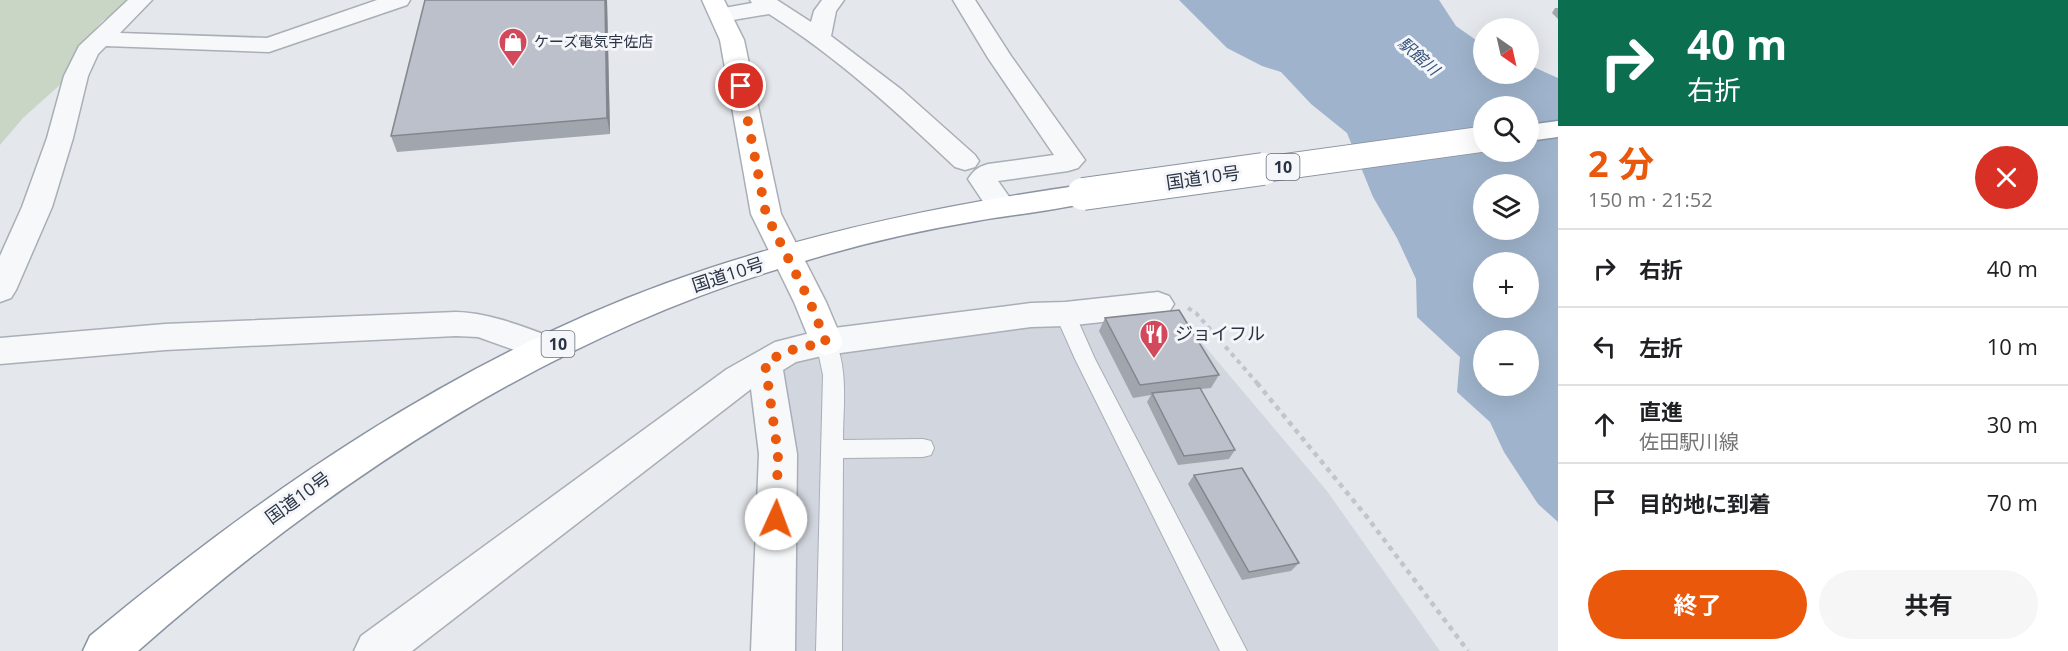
<!DOCTYPE html>
<html lang="ja">
<head>
<meta charset="utf-8">
<style>
	:root { --surface:#fff; --page:#f6f6f6; --text:#202124; --muted:#757577; --line:#e0e0e0; --accent:#ea580c }
	body { margin:0; font-family:"Open Sans","Noto Sans JP",sans-serif; background:var(--page); color:var(--text); height:100vh; display:flex; flex-direction:column; font-size:22px; white-space:nowrap }
	* { box-sizing:border-box; margin:0 }
	p { font-size:20px; color:var(--muted) }
	.icon { flex:none; width:33px; height:33px; fill:none; stroke:currentColor; stroke-width:2; stroke-linecap:round; stroke-linejoin:round }
	.map { position:relative; flex:1; overflow:hidden }
	.sheet { display:flex; flex-direction:column; background:var(--surface); width:510px }
	.sheet>* { flex:none }
	.banner { background:#0b6e4f; color:#fff; overflow:hidden }
	.needle { width:39px; rotate:146deg }
	.tools { position:absolute; left:1473px; top:18px; display:grid; gap:12px }
	.tools a { display:grid; place-items:center; width:66px; height:66px; border-radius:50%; background:var(--surface); box-shadow:0 6px 24px #0002; font-size:30px }
	.pin { position:absolute; display:grid; place-items:center; width:51px; height:51px; color:#fff; margin:-26px; border:3px solid #fff; border-radius:50%; box-shadow:0 2px 6px #0007 }
	.me { position:absolute; width:66px; margin:-33px; rotate:2deg; stroke-linejoin:round; filter:drop-shadow(0 0 4px #0008) }
	.turn { display:flex; align-items:center; gap:21px; height:126px; padding:0 30px; font-size:27px }
	.turn .icon { width:78px; height:78px; stroke-width:2.5 }
	.turn b { display:block; font-size:42px; line-height:51px }
	.round { display:grid; place-items:center; flex:none; width:63px; height:63px; border-radius:32px; background:var(--page) }
	.overview { display:flex; align-items:center; justify-content:space-between; height:102px; padding:0 30px }
	h1 { font-size:36px; font-weight:700; line-height:45px; color:var(--accent) }
	.button { display:flex; gap:12px; margin-top:auto; padding:12px 30px }
	.button a { flex:1; height:69px; border-radius:36px; background:var(--accent); color:#fff; font-size:24px; font-weight:700; line-height:69px; text-align:center }
	.button a+a { background:var(--page); color:var(--text) }
	ul { padding:0; list-style:none }
	li { display:flex; align-items:center; gap:18px; height:78px; padding:0 30px; border-top:2px solid var(--line) }
	li div { flex:1 }
	li b { display:block; font-size:22px }
	li em { font-style:normal }
	main { display:flex; flex:1; min-height:0 }
	.map>svg:first-child { display:block }
</style>
</head>
<body>
<main>
<div class="map">
<svg width="1558" height="651" viewBox="0 0 1558 651">
	<rect width="100%" height="100%" fill="#e4e7ec"/>
	<!-- built -->
	<path fill="#d2d6de" d="M 1175,311 L 1327,491 L 1440,651 L 778,651 L 780,362 L 854,343 Z"/>
	<!-- green -->
	<path fill="#c9d6c5" d="M 0,0 L 139,0 L 102,21 L 84,43 L 63,82 L 23,118 L 0,145 Z"/>
	<!-- water -->
	<path fill="#9fb4cc" fill-rule="evenodd" d="M 1179,0 L 1439,0 L 1456,26 L 1483,45 L 1484,74 L 1528,74 L 1529,65 L 1558,78 L 1558,522 L 1538,504 L 1504,452 L 1490,422 L 1457,392 L 1460,357 L 1417,317 L 1416,279 L 1397,238 L 1373,197 L 1347,133 L 1311,104 L 1281,72 L 1262,66 L 1227,48 ZM 1484,106 L 1528,106 L 1528,152 L 1484,152 ZM 1484,184 L 1528,184 L 1528,230 L 1484,230 ZM 1484,262 L 1528,262 L 1528,308 L 1484,308 ZM 1484,340 L 1528,340 L 1528,386 L 1484,386 Z"/>
	<g fill="none" stroke-linecap="round" stroke-linejoin="round">
		<!-- lane casing -->
		<g stroke="#a9aeb7" stroke-width="2">
			<path id="lane" d="M 1065,307 L 1072,309 L 1075,314 L 1095,359 L 1247,651 L 1220,651 L 1075,359 L 1055,314 L 1058,309 Z
				M 826,334 L 833,337 C 849,366 843,407 843,440 L 923,439 L 931,441 L 934,448 L 931,455 L 923,457 L 843,458 L 842,651 L 816,651 L 823,375 L 816,342 L 819,337 Z"/>
		</g>
		<!-- street casing -->
		<g stroke="#a9aeb7" stroke-width="3">
			<path id="street" d="M 128,0 L 152,0 L 120,33 L 267,38 L 377,0 L 410,0 L 407,5 L 269,52 L 106,46 L 98,54 L 88,76 L 73,138 L 52,207 L 16,290 L 11,298 L 0,302 L 0,256 L 22,207 L 47,138 L 64,76 L 79,46 Z
				M 750,0 L 777,0 L 811,22 L 814,11 L 822,0 L 844,0 L 836,11 L 831,36 L 902,90 L 975,155 L 979,161 L 975,167 L 965,170 L 955,167 C 897,112 837,57 769,14 L 721,22 L 713,20 L 710,15 L 713,10 L 752,3 Z
				M 953,0 L 975,0 L 1011,56 L 1085,160 L 1078,168 L 1068,171 L 998,181 L 1015,205 L 1010,212 L 1000,215 L 990,212 L 968,179 C 974,170 978,167 988,164 L 1054,155 L 988,58 Z
				M 1158,292 L 1169,296 L 1174,304 L 1169,312 L 1158,316 L 1065,326 L 1031,327 L 826,355 L 796,362 L 783,370 L 797,454 L 795,651 L 751,651 L 759,454 L 751,389 L 412,651 L 354,651 L 361,636 L 727,369 L 775,342 L 826,329 L 1031,303 L 1065,302 Z
				M 456,312 C 492,313 526,328 560,340 L 565,349 L 560,358 L 548,362 L 478,337 L 456,336 L 165,350 L 0,364 L 0,338 L 165,324 Z"/>
		</g>
		<!-- secondary casing -->
		<g stroke="#a9aeb7" stroke-width="3">
			<path id="secondary" d="M 702,0 L 724,0 L 744,40 L 781,214 L 826,302 L 843,342 L 838,351 L 826,355 L 814,351 L 794,302 L 751,214 L 720,40 Z"/>
		</g>
		<!-- highway casing -->
		<g stroke="#8b94a3" stroke-width="3">
			<path id="highway" d="M 1558,121 L 1558,137 L 1528,141 L 1528,125 Z
				M 1083,185 L 1093,187 L 1097,194 L 1093,201 C 1055,211 1015,214 976,221 C 916,231 856,245 798,263 C 550,335 330,482 138,651 L 83,651 L 90,636 C 263,492 453,361 667,283 C 802,234 941,205 1083,185 Z"/>
		</g>
		<!-- path-far1 -->
		<path stroke="#c2c5cb" stroke-width="4" stroke-dasharray="4.5 4.5" stroke-linecap="butt" d="M 1188,308 L 1196,313 L 1258,384"/>
		<!-- path -->
		<path stroke="#c2c5cb" stroke-width="4.5" stroke-dasharray="5 5" stroke-linecap="butt" d="M 1257,383 L 1367,517 L 1468,651"/>
		<!-- lane -->
		<use href="#lane" fill="#f7f8fa" fill-rule="evenodd"/>
		<!-- street -->
		<use href="#street" fill="#f7f8fa" fill-rule="evenodd"/>
		<!-- secondary -->
		<use href="#secondary" fill="#fff" fill-rule="evenodd"/>
		<!-- highway -->
		<use href="#highway" fill="#fff" fill-rule="evenodd"/>
		<!-- highway-bridge-far1 casing -->
		<g stroke="#8b94a3" stroke-width="27" stroke-linecap="butt">
			<path id="highway-bridge-far1" d="M 1252,171 L 1484,139"/>
		</g>
		<!-- highway-bridge casing -->
		<g stroke="#8b94a3" stroke-width="34" stroke-linecap="butt">
			<path id="highway-bridge" d="M 1083,194 L 1263,169"/>
		</g>
		<!-- highway-bridge-far1 -->
		<use href="#highway-bridge-far1" stroke="#fff" stroke-width="25"/>
		<!-- highway-bridge -->
		<use href="#highway-bridge" stroke="#fff" stroke-width="32"/>
	</g>
	<!-- wall -->
	<path fill="#a1a5ae" d="M 607,0 L 610,134 L 397,152 L 391,136 Z
		M 1555,8 L 1558,8 L 1558,19 L 1552,13 Z
		M 1105,318 L 1219,375 L 1211,388 L 1201,389 L 1235,450 L 1229,459 L 1178,465 L 1147,402 L 1151,395 L 1133,398 L 1099,331 Z
		M 1194,475 L 1299,563 L 1291,571 L 1242,580 L 1188,484 Z"/>
	<!-- shaded-wall -->
	<path fill="#83868d" d="M 605,0 L 607,0 L 610,134 L 607,118 Z"/>
	<!-- building -->
	<path fill="#bbc0ca" stroke="#83868d" stroke-width="1.5" d="M 425,0 L 605,0 L 607,118 L 391,136 Z
		M 1179,310 L 1219,375 L 1140,385 L 1105,318 Z
		M 1200,388 L 1235,450 L 1184,456 L 1152,393 Z
		M 1242,468 L 1299,563 L 1249,572 L 1194,475 Z"/>
	<g fill="none" stroke-linecap="round" stroke-linejoin="round">
		<!-- route -->
		<path stroke="#ea580c" stroke-width="10" stroke-dasharray="0 18" d="M 741,86 L 766,214 L 810,302 L 826,342 L 787,351 L 765,363 L 778,454 L 776,519"/>
	</g>
	<!-- icons -->
	<defs>
		<g id="shop-pin" transform="scale(1.5)"><path d="M0 17L-7.5 6A9.5 9.5 0 1 1 7.5 6Z" fill="#d1495b" stroke="#f4f6f9"/><path d="M-5-2.5h2.3a2.7 3.5 0 0 1 5.4 0H5L5.5 6h-11ZM-1.5-2.5h3a1.5 2.3 0 0 0-3 0Z" fill="#fff"/></g>
		<g id="restaurant-pin" transform="scale(1.5)"><path d="M0 17L-7.5 6A9.5 9.5 0 1 1 7.5 6Z" fill="#d1495b" stroke="#f4f6f9"/><path d="M-5-6h1v4h1v-4h1v4h1v-4h1v5L-1.5 .5V6h-2V.5L-5-1ZM5-6V6H3V1.5H1.5Q1.5-4 5-6Z" fill="#fff"/></g>
	</defs>
	<g fill-rule="evenodd">
		<use href="#shop-pin" x="513" y="42"/>
		<use href="#restaurant-pin" x="1154" y="334"/>
	</g>
	<g text-anchor="middle" stroke-width="6" stroke-linejoin="round" paint-order="stroke">
		<!-- far-poi labels -->
		<g font-size="15" fill="#2b3445" stroke="#f4f6f9" text-anchor="start">
			<text x="534" y="47">ケーズ電気宇佐店</text>
		</g>
		<!-- far-water labels -->
		<g font-size="16" font-style="italic" fill="#34527a" stroke="#f4f6f9">
			<text transform="translate(1419 56) rotate(41)" y="6">駅館川</text>
		</g>
		<!-- shield labels -->
		<g fill="#f4f6f9" stroke="#676e7b" stroke-width="1.5">
			<rect x="1266.5" y="154" width="33" height="26" rx="4.5"/>
			<rect x="541.5" y="331" width="33" height="26" rx="4.5"/>
		</g>
		<g font-size="16" font-weight="bold" fill="#2b3445">
			<text x="1283" y="173">10</text>
			<text x="558" y="350">10</text>
		</g>
		<!-- street labels -->
		<g font-size="18" fill="#2b3445" stroke="#f4f6f9">
			<text transform="translate(1203 178) rotate(-8)" y="6">国道10号</text>
			<text transform="translate(728 275) rotate(-18)" y="6">国道10号</text>
			<text transform="translate(298 498) rotate(-36)" y="6">国道10号</text>
		</g>
		<!-- poi labels -->
		<g font-size="18" fill="#2b3445" stroke="#f4f6f9" text-anchor="start">
			<text x="1175" y="340">ジョイフル</text>
		</g>
	</g>
</svg>
<div class="tools">
<a><svg class="needle" viewBox="-14 -14 28 28"><path d="M0-13l5 13h-10z" fill="#e53935"/><path d="M0 13l5-13h-10z" fill="#757577"/></svg></a>
<a><svg class="icon" aria-label="search" viewBox="0 0 24 24"><circle cx="10" cy="10" r="6"/><path d="M15 15l6 6"/></svg></a>
<a><svg class="icon" aria-label="layers" viewBox="0 0 24 24"><path d="M12 4l9 5-9 5-9-5zM3 14l9 5 9-5"/></svg></a>
<a>+</a>
<a>−</a>
</div>
<div class="pin" style="left:741px;top:86px;background:#d93025"><svg class="icon" aria-label="arrive" viewBox="0 0 24 24"><path d="M6 21V4h12l-3 4 3 4H6"/></svg></div>
<svg class="me" style="left:776px;top:519px" viewBox="-20 -20 40 40"><circle r="19" fill="#fff"/><path d="M0-13L10 11 0 6-10 11z" fill="#ea580c"/></svg>
</div>
<section class="sheet">
<div class="banner">
<div class="turn"><svg class="icon" aria-label="right" viewBox="0 0 24 24"><path d="M7 20v-9h11M14 6l5 5-5 5"/></svg><div><b>40 m</b>右折</div></div>
</div>
<div class="overview"><div><h1>2 分</h1><p>150 m · 21:52</p></div><a class="round" style="background:#d93025;color:#fff"><svg class="icon" aria-label="close" viewBox="0 0 24 24"><path d="M6 6l12 12M18 6L6 18"/></svg></a></div>
<ul>
<li><svg class="icon" aria-label="right" viewBox="0 0 24 24"><path d="M7 20v-9h11M14 6l5 5-5 5"/></svg><div><b>右折</b></div><em>40 m</em></li>
<li><svg class="icon" aria-label="left" viewBox="0 0 24 24"><path d="M17 20v-9H6M10 6l-5 5 5 5"/></svg><div><b>左折</b></div><em>10 m</em></li>
<li><svg class="icon" aria-label="ahead" viewBox="0 0 24 24"><path d="M12 20V5M6 11l6-6 6 6"/></svg><div><b>直進</b><p>佐田駅川線</p></div><em>30 m</em></li>
<li><svg class="icon" aria-label="arrive" viewBox="0 0 24 24"><path d="M6 21V4h12l-3 4 3 4H6"/></svg><div><b>目的地に到着</b></div><em>70 m</em></li>
</ul>
<div class="button"><a>終了</a><a>共有</a></div>
</section>
</main>
</body>
</html>
